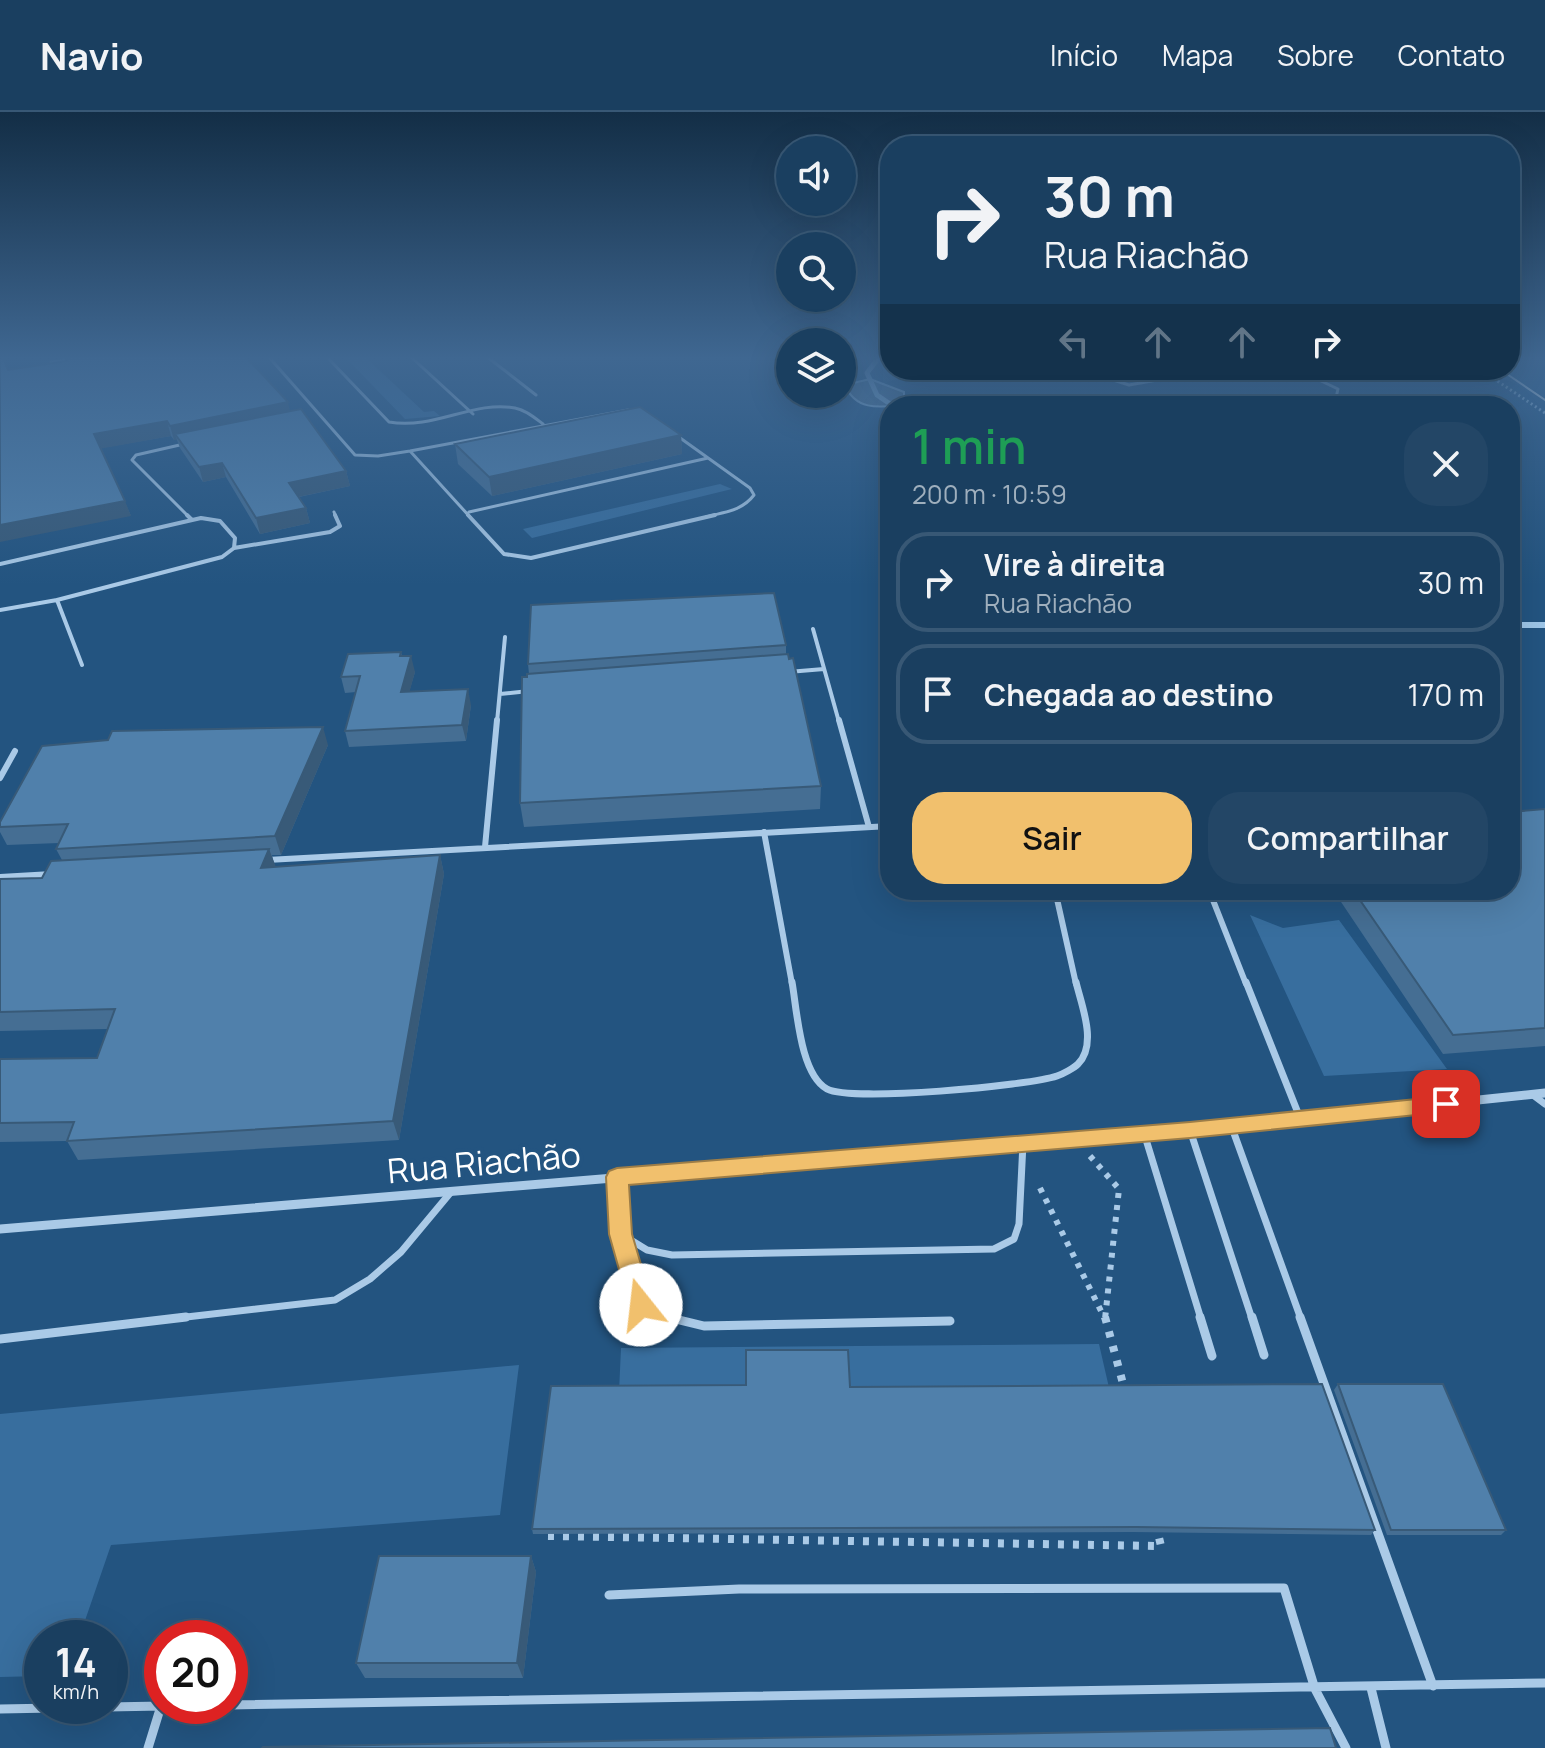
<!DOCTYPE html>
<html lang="pt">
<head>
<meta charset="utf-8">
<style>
	:root { --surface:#1a3f60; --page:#234666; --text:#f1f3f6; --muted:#9fafbd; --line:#385875; --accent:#f1c06d }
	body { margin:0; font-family:Manrope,sans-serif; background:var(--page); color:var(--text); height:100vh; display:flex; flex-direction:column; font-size:30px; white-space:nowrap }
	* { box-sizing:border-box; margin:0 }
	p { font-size:26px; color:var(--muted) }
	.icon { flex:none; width:44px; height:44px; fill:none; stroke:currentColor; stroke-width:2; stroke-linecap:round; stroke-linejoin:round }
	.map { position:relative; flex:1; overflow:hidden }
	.drawer { position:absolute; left:880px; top:284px; width:640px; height:504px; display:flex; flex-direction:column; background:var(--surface); border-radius:32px; box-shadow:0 8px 32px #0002,0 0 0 2px var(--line) }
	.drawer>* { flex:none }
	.guide { position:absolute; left:880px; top:24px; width:640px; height:244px; border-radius:32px; box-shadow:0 8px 32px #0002,0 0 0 2px var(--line); background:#1a3f60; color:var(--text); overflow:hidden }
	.fabs { position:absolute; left:776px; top:24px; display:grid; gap:16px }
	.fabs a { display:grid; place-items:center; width:80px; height:80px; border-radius:50%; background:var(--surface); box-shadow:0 8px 32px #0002,0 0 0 2px var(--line); font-size:40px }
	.speed { position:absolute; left:24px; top:1508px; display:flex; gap:16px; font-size:40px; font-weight:700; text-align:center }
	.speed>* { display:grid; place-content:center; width:104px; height:104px; border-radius:50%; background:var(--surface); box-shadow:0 8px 32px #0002,0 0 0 2px var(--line); line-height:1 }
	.speed small { font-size:20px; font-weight:400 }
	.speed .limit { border:12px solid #d22; background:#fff; color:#111 }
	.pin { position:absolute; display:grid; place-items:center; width:68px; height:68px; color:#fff; margin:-34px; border-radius:16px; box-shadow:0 4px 12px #0006 }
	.me { position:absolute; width:88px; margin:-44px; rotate:344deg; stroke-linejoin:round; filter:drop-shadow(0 0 6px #0008) }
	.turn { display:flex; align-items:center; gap:28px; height:168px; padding:0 32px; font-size:36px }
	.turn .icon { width:104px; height:104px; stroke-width:2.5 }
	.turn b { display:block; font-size:56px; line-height:68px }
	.lanes { display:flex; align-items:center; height:76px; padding:0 32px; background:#0003; justify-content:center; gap:40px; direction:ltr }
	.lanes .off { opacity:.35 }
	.round { display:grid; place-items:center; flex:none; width:84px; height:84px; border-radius:32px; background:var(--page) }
	.head { display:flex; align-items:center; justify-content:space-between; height:136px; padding:0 32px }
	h1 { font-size:48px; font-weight:600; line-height:60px; color:#1e9e55 }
	.primary-button { display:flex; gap:16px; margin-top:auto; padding:16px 32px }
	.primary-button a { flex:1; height:92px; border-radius:32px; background:var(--accent); color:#111; font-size:32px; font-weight:600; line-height:92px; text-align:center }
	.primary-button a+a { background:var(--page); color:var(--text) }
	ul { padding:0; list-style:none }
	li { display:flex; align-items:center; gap:24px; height:100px; margin:0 16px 12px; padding:0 16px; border:4px solid var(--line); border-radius:32px }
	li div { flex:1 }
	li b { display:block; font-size:30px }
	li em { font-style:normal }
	header { display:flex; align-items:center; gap:48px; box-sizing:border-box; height:112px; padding:0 40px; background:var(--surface); border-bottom:2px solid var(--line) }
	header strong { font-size:38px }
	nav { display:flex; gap:44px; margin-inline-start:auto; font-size:28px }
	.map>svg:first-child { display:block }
</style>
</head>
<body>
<header>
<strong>Navio</strong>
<nav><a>Início</a><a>Mapa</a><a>Sobre</a><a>Contato</a></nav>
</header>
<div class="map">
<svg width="1545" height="1636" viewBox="0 0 1545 1636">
	<rect width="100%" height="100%" fill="#235480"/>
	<!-- green -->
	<path fill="#386e9e" d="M 344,244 L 364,244 L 424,300 L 434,299 L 440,304 L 405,307 Z
		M 720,372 L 732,377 L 532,426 L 523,417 Z
		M 1250,803 L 1283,816 L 1339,808 L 1447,957 L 1324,964 Z
		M 1099,1232 L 1110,1280 L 619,1280 L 621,1236 Z
		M 519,1253 L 500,1403 L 111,1433 L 79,1526 L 42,1526 L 42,1564 L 0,1565 L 0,1302 Z"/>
	<!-- water -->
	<path fill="#577a99" stroke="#9ec6e8" stroke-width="2" d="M 870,267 L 904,280 L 904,293 C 882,295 856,300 845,273 Z"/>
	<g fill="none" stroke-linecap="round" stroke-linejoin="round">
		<!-- stream-far1 -->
		<path stroke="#9ec6e8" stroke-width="5" d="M 880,244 L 867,261 L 877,283 L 893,294"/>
		<!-- stream -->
		<path stroke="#9ec6e8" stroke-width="6" d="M 1510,513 L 1545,513"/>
		<!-- path-far2 -->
		<path stroke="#aacae7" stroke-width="3" stroke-dasharray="2 3" stroke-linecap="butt" d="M 1481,258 L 1545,301"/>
		<!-- path-far1 -->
		<path stroke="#aacae7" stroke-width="6" stroke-dasharray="5 7" stroke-linecap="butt" d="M 1090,1044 L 1119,1077 L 1105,1207
			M 1040,1076 L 1105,1207"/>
		<!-- path -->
		<path stroke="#aacae7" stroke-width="8" stroke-dasharray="6 9" stroke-linecap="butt" d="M 1105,1205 L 1125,1279
			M 548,1424 L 1161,1434 L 1157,1417"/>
		<!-- service-far4 -->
		<path stroke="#aacae7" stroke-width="3" d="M 268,244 L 355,343 L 378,344 L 410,339 L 628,298
			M 326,244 L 389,310 C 434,318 474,288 515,296 C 526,298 535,306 543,312
			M 410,244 L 473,302
			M 486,244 L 536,283
			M 51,250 L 73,247 L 74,244
			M 1082,258 L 1129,273 L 1197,261 L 1197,258
			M 1298,258 L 1338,277 L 1334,294
			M 676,323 L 750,376 L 754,383 C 742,399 724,400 706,405
			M 184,332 L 136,343 L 132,348 L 189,405
			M 410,339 L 470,405
			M 334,400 L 336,405
			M 469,400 L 708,346"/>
		<!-- service-far3 -->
		<path stroke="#aacae7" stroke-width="4" d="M 187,403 L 192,408
			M 468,403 L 504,442 L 531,446 L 715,403
			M 234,436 L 330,420 L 340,414 L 335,403
			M 0,452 L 201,406 L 220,409 L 235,426 L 234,436 L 222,445 L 57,488
			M 0,498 L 57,488 L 82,553
			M 813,517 L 839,610
			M 788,560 L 824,557
			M 500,582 L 529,579
			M 497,610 L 505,525"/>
		<!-- service-far2 -->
		<path stroke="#aacae7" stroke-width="6" d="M 839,608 L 869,715
			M 0,666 L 15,639
			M 764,720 L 792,872
			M 485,735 L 497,608
			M 267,748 L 890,714
			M 0,765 L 52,762
			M 1055,778 L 1076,872
			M 1209,778 L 1246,872"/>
		<!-- service-far1 -->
		<path stroke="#aacae7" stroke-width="7" d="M 792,870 C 797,898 800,962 827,977 C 851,990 1028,974 1057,964 C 1063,962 1074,956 1078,952 C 1098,932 1081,892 1076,870
			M 1246,870 L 1300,1006
			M 1533,983 L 1545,992
			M 1231,1013 L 1301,1207
			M 1190,1018 L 1252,1207
			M 1144,1021 L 1201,1207
			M 617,1065 L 621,1122 L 647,1138 L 672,1143 L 994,1137 L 1014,1127 L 1019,1112 L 1023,1031
			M 621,1122 L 641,1193 L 672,1207
			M 169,1207 L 335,1188 L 370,1167 L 401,1140 L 451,1080"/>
		<!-- service -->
		<path stroke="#aacae7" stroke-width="9" d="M 667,1205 L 704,1214 L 950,1209
			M 1200,1205 L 1212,1244
			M 1252,1205 L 1264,1243
			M 1300,1205 L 1433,1574
			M 0,1227 L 186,1205
			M 609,1483 L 739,1477 L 1284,1476 L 1315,1577 L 1346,1636
			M 1371,1576 L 1386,1636
			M 230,1593 L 1545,1571
			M 0,1597 L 162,1594
			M 148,1636 L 161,1594"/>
		<!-- minor -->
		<path stroke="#aacae7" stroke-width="9" d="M 0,1117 L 1190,1018 L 1545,981"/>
		<!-- tram -->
		<path stroke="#fff" stroke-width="2" d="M 1501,258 L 1545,288"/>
	</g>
	<!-- wall -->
	<path fill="#456e93" d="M 64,244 L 290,299 L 346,359 L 350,374 L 299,385 L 306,396 L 310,411 L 260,422 L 226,365 L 203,370 L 180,336 L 177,328 L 174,328 L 171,324 L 101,336 L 131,404 L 8,258 L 66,250 Z
		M 681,323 L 682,342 L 492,384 L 458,352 L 455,332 Z
		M 786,533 L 786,542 L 821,674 L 820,697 L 524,715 L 520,691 L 527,565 L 529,562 L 528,552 Z
		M 401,540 L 402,544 L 415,560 L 409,580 L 471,593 L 466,629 L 349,635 L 345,619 L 356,580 L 345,581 L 341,565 Z
		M 328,633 L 281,743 L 272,743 L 275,755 L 440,743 L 444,762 L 399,1028 L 78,1048 L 67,1029 L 0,1030 L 0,947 L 97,946 L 108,917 L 0,919 L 0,767 L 42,766 L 62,748 L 56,737 L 59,731 L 7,733 L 0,720 L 0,710 Z
		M 1545,697 L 1545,934 L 1443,942 L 1333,778 L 1510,778 Z
		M 1338,1272 L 1506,1418 L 1501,1423 L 1387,1423 L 1334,1278 Z
		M 850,1275 L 1375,1418 L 1371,1423 L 1133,1420 L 533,1422 L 532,1417 Z
		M 531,1444 L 536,1460 L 523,1566 L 365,1566 L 356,1551 Z"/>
	<!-- shaded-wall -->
	<path fill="#385a78" d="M 577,244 L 596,244 L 577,247 Z
		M 288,290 L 291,304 L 175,322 L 177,328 L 174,328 L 170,314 Z
		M 167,309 L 171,324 L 99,337 L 94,322 Z
		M 681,323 L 682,342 L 492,384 L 489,365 Z
		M 222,351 L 226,365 L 203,370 L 199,355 Z
		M 346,359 L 350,374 L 293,386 L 289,371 Z
		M 125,389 L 131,404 L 0,430 L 0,413 Z
		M 306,396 L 310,411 L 260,422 L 256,406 Z
		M 411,544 L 415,560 L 405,596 L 401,580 Z
		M 468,577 L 471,593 L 466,629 L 462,613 Z
		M 323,615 L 328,633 L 281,743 L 275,724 Z
		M 269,737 L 276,755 L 261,756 Z
		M 440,743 L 444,762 L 399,1028 L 393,1009 Z
		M 531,1444 L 536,1460 L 523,1566 L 517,1551 Z"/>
	<!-- building -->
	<path fill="#5080ab" stroke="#385a78" stroke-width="2" d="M 0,244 L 2,244 L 8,258 L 67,249 L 65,244 L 245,244 L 288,290 L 170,314 L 167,309 L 94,322 L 125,389 L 0,413 Z
		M 640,295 L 681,323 L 489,365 L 455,332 Z
		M 301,297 L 346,359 L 289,371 L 306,396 L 256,406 L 222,351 L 199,355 L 175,322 Z
		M 774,481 L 786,533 L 528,552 L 531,493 Z
		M 401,540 L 400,544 L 411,544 L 401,580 L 468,577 L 462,613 L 345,619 L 360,564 L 341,565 L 348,542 Z
		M 788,542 L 789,547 L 793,546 L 821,674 L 520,691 L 522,565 L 527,565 L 527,562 Z
		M 323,615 L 275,724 L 56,737 L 68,712 L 0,715 L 0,710 L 42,634 L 108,628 L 112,619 Z
		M 1545,697 L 1545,916 L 1453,923 L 1353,778 L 1510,778 L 1510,700 Z
		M 269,737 L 261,756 L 440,743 L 393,1009 L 67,1029 L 74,1010 L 0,1011 L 0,947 L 97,946 L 115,897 L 0,900 L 0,767 L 42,766 L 51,749 Z
		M 746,1238 L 848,1238 L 850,1275 L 1322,1272 L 1375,1418 L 1136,1415 L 532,1417 L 551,1274 L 746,1273 Z
		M 1338,1272 L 1443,1272 L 1506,1418 L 1391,1418 Z
		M 379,1444 L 531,1444 L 517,1551 L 356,1551 Z
		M 1330,1616 L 1336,1636 L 262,1636 L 263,1635 Z"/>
	<!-- sky -->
	<linearGradient id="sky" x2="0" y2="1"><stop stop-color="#132e46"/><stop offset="0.52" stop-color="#3f6791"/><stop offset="1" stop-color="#3f6791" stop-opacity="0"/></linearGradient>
	<rect width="1545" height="473" fill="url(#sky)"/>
	<!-- route -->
	<path fill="#f1c06d" stroke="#9d7d47" stroke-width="2" d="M 1446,984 L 1453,986 L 1456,992 L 1453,997 L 1446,1000 L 1190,1026 L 629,1073 L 632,1122 L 653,1193 L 649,1201 L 641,1204 L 632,1201 L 629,1193 L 609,1122 L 606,1065 L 609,1059 L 617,1056 L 1190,1010 Z"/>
	<g text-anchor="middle" stroke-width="8" stroke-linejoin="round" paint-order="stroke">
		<!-- near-street labels -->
		<g font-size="34" fill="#fff" stroke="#235480">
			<text transform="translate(484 1051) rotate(-5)" y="12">Rua Riachão</text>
		</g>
	</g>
</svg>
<div class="fabs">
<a><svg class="icon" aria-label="sound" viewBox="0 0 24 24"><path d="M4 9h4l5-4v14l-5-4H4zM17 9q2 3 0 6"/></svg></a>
<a><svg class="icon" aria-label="search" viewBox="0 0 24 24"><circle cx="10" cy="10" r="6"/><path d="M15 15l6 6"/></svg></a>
<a><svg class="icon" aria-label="layers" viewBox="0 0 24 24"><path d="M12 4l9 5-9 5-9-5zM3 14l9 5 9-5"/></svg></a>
</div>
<div class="speed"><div>14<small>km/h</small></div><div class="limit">20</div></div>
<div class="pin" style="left:1446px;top:992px;background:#d93025"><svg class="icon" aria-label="arrive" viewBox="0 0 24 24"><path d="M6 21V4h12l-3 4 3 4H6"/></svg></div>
<svg class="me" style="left:641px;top:1193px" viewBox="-20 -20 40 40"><circle r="19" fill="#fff"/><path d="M0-13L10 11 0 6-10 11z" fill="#f1c06d"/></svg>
<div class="guide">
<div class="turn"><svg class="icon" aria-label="right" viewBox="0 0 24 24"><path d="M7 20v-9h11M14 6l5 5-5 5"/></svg><div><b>30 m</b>Rua Riachão</div></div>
<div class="lanes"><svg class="icon off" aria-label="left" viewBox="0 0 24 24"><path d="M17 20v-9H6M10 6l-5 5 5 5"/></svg><svg class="icon off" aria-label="ahead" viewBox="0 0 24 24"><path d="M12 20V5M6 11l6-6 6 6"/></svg><svg class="icon off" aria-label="ahead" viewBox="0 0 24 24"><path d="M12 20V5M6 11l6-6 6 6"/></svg><svg class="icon" aria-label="right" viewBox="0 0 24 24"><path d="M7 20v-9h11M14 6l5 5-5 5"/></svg></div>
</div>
<section class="drawer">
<div class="head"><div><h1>1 min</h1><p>200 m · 10:59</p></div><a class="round"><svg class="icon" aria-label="close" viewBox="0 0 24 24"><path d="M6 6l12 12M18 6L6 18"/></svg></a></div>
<ul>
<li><svg class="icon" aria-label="right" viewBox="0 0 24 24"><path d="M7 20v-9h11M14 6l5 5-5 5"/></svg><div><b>Vire à direita</b><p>Rua Riachão</p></div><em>30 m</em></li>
<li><svg class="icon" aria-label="arrive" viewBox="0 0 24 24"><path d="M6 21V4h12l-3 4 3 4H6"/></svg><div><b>Chegada ao destino</b></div><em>170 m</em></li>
</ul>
<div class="primary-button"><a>Sair</a><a>Compartilhar</a></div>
</section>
</div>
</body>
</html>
